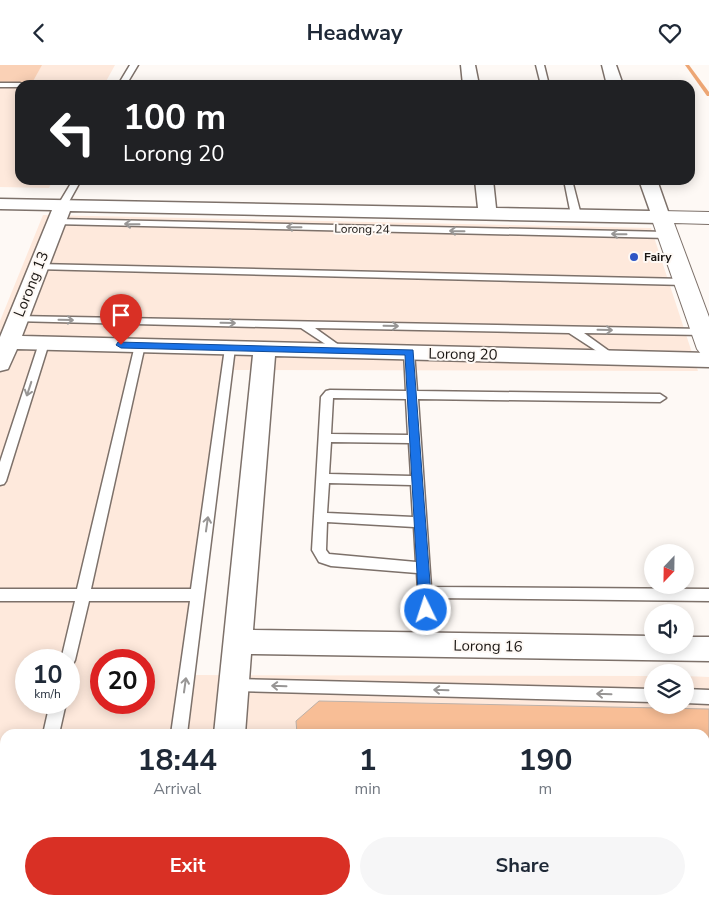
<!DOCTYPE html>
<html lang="en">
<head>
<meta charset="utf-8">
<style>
	:root { --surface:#fff; --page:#f6f6f7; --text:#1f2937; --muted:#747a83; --accent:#d93025 }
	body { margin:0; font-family:"Nunito Sans",sans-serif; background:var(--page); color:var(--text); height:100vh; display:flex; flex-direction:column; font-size:19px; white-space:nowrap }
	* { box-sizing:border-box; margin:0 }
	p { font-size:16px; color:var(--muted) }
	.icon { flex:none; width:28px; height:28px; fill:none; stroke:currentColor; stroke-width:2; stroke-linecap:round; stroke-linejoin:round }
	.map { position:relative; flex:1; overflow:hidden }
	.drawer { position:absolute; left:0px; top:664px; width:710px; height:176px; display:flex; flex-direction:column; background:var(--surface); border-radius:15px 15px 0 0; box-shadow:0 2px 12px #0003 }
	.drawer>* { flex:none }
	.hud { position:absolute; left:15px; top:15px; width:680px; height:105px; border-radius:15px; box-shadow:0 2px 12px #0003; background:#202124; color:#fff; overflow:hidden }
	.needle { width:32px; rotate:202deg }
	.fabs { position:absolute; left:644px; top:479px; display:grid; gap:10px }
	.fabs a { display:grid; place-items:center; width:50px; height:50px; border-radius:50%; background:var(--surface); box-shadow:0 2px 12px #0003; font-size:25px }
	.speed { position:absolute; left:15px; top:584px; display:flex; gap:10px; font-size:25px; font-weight:700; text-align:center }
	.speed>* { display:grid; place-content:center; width:65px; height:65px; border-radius:50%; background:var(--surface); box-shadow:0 2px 12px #0003; line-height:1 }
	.speed small { font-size:12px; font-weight:400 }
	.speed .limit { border:8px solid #d22; background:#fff; color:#111 }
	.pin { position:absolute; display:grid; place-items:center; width:42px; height:42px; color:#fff; margin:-51px -21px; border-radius:50% 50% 50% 0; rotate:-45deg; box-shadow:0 0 5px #0007 }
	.pin .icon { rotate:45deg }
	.me { position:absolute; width:55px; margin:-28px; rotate:356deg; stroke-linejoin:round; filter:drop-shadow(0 0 4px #0008) }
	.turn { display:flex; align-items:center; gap:18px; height:105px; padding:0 25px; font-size:22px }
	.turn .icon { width:65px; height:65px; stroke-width:2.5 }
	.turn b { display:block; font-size:35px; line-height:42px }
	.eta { display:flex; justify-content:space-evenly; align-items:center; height:85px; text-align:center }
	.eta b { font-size:30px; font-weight:700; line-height:35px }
	.button { display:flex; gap:10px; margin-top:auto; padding:10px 25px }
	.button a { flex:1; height:58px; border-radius:30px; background:var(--accent); color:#fff; font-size:20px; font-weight:700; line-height:58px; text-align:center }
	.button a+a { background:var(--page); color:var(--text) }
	header { display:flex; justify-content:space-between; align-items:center; height:65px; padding:0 25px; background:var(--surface); font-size:22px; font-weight:700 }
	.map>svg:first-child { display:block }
</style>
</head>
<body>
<header><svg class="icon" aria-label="back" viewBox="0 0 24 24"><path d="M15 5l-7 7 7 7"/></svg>Headway<svg class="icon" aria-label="heart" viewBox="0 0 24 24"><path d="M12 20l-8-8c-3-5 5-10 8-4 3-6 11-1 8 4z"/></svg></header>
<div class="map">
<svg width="709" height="839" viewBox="0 0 709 839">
	<rect width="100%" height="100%" fill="#fef9f5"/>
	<!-- built -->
	<path fill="#fee9dc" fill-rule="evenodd" d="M 0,0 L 115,0 L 104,20 L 20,20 L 20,115 L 53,115 L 49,123 L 0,122 Z
		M 43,150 L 651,163 L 698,306 L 233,305 L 194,610 L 652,611 L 652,640 L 685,640 L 685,611 L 709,612 L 709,839 L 0,839 L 0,256 ZM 26,595 L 69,595 L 69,638 L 26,638 ZM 101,595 L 144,595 L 144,638 L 101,638 ZM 5,669 L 705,669 L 705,835 L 5,835 Z"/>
	<!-- green -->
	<path fill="#fad1b6" d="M 0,0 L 42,0 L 32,18 L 0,18 Z"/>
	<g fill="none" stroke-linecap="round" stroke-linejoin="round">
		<!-- stream -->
		<path fill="#eda674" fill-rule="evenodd" d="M 685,0 L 689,0 L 709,27 L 709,31 L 707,31 Z"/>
	</g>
	<!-- building -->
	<path fill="#f8be96" stroke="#bdb1a9" d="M 319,636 L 709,644 L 709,738 L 705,737 L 705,669 L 297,669 L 296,656 Z"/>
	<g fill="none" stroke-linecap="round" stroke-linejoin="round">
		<!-- lane casing -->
		<g stroke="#7d716a" stroke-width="3">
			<path id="lane" d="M 130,0 L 138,0 L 126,20 L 118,20 Z
				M 536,0 L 544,0 L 549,20 L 541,20 Z
				M 0,18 L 20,18 L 24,20 L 20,20 L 20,22 L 0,22 Z
				M 73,115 L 81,115 L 66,142 L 60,142 L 58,140 Z
				M 564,115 L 572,115 L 581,150 L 579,152 L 573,152 L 571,150 Z
				M 56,154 L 668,167 L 673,170 L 668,173 L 53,159 L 53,155 Z
				M 38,199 L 685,214 L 690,217 L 685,220 L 35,204 L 33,202 Z
				M 17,251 L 703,264 L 708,267 L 703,270 L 584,268 L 616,291 L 617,293 L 612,296 L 569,268 L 315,263 L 343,283 L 344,285 L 339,288 L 301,263 L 13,256 L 12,254 L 13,252 Z
				M 44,275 L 49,278 L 6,416 L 4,419 L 0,420 L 0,397 L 39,278 Z
				M 140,277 L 145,280 L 91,524 L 191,524 L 225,283 L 230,280 L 235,283 L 187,669 L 171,669 L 190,536 L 89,536 L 75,595 L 73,599 L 69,601 L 69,595 L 61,595 L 75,536 L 0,536 L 0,524 L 77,524 L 135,280 Z
				M 409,284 L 414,287 L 417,326 L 660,329 L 666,333 L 660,337 L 418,334 L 431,522 L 709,524 L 709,536 L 432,533 L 435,580 L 433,584 L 428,586 L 423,584 L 421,580 L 417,508 L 331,501 L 319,497 L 312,485 L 321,332 L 326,326 L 330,325 L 406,326 L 404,287 ZM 333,333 L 406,334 L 408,370 L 331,369 ZM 331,377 L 409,378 L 411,411 L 329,409 ZM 329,418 L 411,420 L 413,452 L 327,448 ZM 327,457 L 414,462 L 416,497 L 329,489 L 326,485 Z
				M 234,614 L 652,624 L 652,637 L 234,626 L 229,625 L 227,620 L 229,615 Z
				M 685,624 L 709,625 L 709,639 L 685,638 Z
				M 50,638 L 66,638 L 59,669 L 43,669 Z
				M 705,734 L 709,734 L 709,750 L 705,750 Z
				M 5,833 L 5,835 L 22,835 L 21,839 L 3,839 Z
				M 148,835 L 166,835 L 165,839 L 147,839 Z"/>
		</g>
		<!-- street casing -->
		<g stroke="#7d716a" stroke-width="3">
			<path id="street" d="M 461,0 L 475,0 L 479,20 L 463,20 Z
				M 602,0 L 616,0 L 623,20 L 607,20 Z
				M 475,115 L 493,115 L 496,143 L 650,146 L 639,115 L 657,115 L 670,152 L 668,156 L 661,158 L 70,146 L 22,271 L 709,288 L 709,302 L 275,291 L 253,565 L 652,571 L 652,580 L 685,580 L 685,572 L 709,572 L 709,596 L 251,589 L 245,669 L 214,669 L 253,290 L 17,284 L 8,304 L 0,306 L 0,272 L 52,145 L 0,144 L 0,134 L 478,143 Z
				M 196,835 L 232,835 L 231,839 L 195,839 Z"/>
		</g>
		<!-- secondary casing -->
		<g stroke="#7d716a" stroke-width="2">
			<path id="secondary" d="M 661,146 L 709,147 L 709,159 L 674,158 L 709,252 L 709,291 L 701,289 L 697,284 L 651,152 L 654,148 Z"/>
		</g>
		<!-- lane -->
		<use href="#lane" fill="#fff" fill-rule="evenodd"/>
		<!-- street -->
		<use href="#street" fill="#fff" fill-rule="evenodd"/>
		<!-- secondary -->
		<use href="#secondary" fill="#fff" fill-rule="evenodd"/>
	</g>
	<!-- one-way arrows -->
	<defs><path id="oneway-shaft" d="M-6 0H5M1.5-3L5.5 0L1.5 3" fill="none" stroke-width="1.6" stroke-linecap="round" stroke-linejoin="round" transform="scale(1.25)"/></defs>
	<g stroke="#989695">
		<use href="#oneway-shaft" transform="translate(132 159) rotate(-179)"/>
		<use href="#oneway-shaft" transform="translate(294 162) rotate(-179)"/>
		<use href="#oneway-shaft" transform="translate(457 166) rotate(-179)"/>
		<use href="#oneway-shaft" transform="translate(619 169) rotate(-179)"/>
		<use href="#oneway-shaft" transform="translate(66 255) rotate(1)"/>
		<use href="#oneway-shaft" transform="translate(228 258) rotate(1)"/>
		<use href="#oneway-shaft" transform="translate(391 261) rotate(1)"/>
		<use href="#oneway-shaft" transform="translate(605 265) rotate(1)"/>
		<use href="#oneway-shaft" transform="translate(29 324) rotate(108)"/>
		<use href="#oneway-shaft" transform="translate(207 459) rotate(-82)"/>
		<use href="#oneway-shaft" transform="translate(185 620) rotate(-82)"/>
		<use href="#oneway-shaft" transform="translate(279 621) rotate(-178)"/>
		<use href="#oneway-shaft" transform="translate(441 625) rotate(-178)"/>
		<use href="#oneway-shaft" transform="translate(604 629) rotate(-178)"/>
	</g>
	<!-- route -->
	<path fill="#1a73e8" stroke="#114b97" d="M 118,277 L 413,285 L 432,545 L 430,549 L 426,550 L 421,549 L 419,545 L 405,290 L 121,283 L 116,280 Z"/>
	<!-- markers -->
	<circle fill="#2e56c5" stroke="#fef9f5" stroke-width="2" cx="634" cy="192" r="5"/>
	<g text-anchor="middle" stroke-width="4" stroke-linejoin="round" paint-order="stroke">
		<!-- far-street labels -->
		<g font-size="12" fill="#1a1613" stroke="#fef9f5">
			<text transform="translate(362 164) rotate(1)" y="4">Lorong 24</text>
		</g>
		<!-- far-poi labels -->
		<g font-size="12" font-weight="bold" fill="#1a1613" stroke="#fef9f5" text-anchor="start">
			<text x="644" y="196">Fairy</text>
		</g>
		<!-- street labels -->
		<g font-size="15" fill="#1a1613" stroke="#fef9f5">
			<text transform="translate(31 219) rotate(-68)" y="5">Lorong 13</text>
			<text transform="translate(463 289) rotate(1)" y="5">Lorong 20</text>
			<text transform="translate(488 581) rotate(1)" y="5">Lorong 16</text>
		</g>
	</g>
</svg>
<div class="fabs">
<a><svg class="needle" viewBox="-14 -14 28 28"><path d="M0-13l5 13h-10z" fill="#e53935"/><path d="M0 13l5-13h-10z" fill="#747a83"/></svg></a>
<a><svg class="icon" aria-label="sound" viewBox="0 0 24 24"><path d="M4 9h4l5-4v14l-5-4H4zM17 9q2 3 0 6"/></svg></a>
<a><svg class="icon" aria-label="layers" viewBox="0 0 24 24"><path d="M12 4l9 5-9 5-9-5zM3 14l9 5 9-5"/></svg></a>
</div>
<div class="speed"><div>10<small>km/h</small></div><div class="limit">20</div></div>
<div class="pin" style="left:121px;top:280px;background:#d93025"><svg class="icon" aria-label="arrive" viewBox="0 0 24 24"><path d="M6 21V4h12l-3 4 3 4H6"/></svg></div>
<svg class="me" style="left:426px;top:545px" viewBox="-20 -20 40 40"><circle r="17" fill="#1a73e8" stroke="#fff" stroke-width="3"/><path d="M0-11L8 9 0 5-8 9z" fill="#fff"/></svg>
<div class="hud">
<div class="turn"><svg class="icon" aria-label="left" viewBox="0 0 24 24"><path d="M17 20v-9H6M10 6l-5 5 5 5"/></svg><div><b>100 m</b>Lorong 20</div></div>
</div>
<section class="drawer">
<div class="eta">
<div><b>18:44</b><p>Arrival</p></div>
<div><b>1</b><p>min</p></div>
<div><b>190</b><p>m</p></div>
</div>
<div class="button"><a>Exit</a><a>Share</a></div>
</section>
</div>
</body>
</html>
